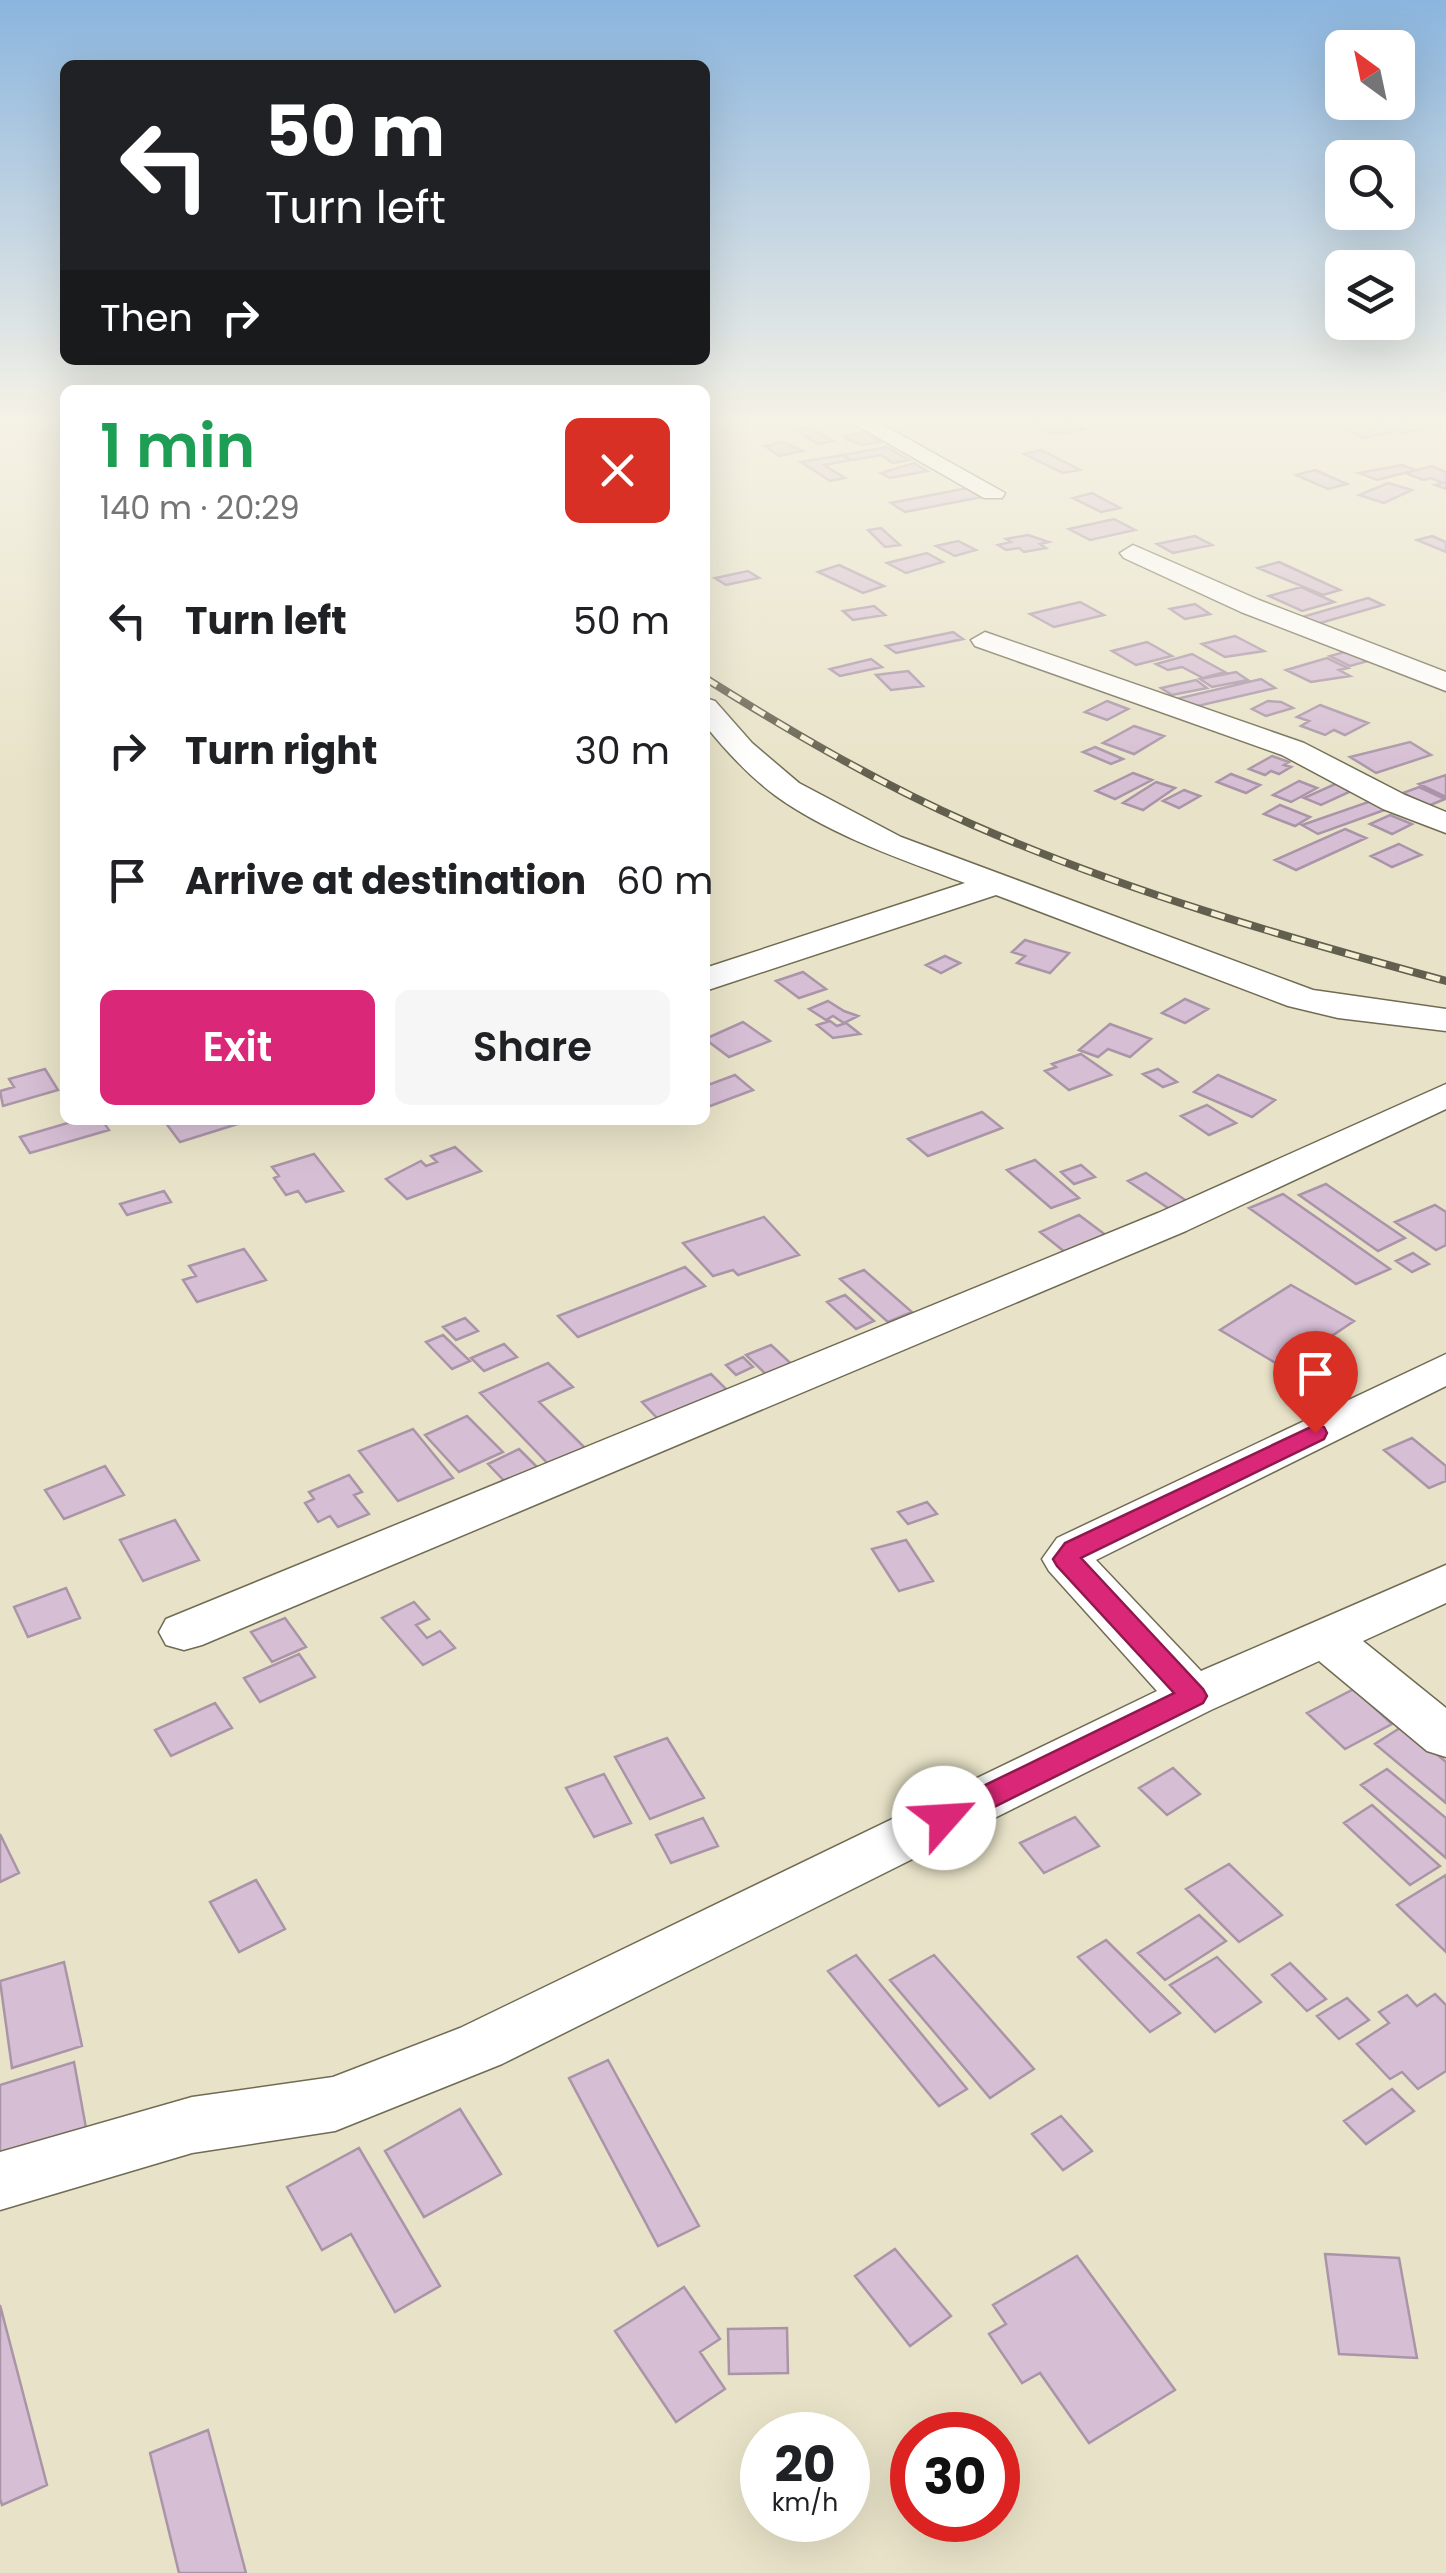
<!DOCTYPE html>
<html lang="en">
<head>
<meta charset="utf-8">
<style>
	:root { --surface:#fff; --page:#f6f6f6; --text:#202124; --muted:#757577; --accent:#db2777 }
	body { margin:0; font-family:Poppins,sans-serif; background:var(--page); color:var(--text); height:100vh; display:flex; flex-direction:column; font-size:38px; white-space:nowrap }
	* { box-sizing:border-box; margin:0 }
	p { font-size:32px; color:var(--muted) }
	.icon { flex:none; width:55px; height:55px; fill:none; stroke:currentColor; stroke-width:2; stroke-linecap:round; stroke-linejoin:round }
	.map { position:relative; flex:1; overflow:hidden }
	.drawer { position:absolute; left:60px; top:385px; width:650px; height:740px; display:flex; flex-direction:column; background:var(--surface); border-radius:15px; box-shadow:0 10px 40px #0002 }
	.drawer>* { flex:none }
	.hud { position:absolute; left:60px; top:60px; width:650px; height:305px; border-radius:15px; box-shadow:0 10px 40px #0002; background:#202124; color:#fff; overflow:hidden }
	.needle { width:65px; rotate:327deg }
	.controls { position:absolute; left:1325px; top:30px; display:grid; gap:20px }
	.controls a { display:grid; place-items:center; width:90px; height:90px; border-radius:15px; background:var(--surface); box-shadow:0 10px 40px #0002; font-size:50px }
	.speed { position:absolute; left:740px; top:2412px; display:flex; gap:20px; font-size:50px; font-weight:700; text-align:center }
	.speed>* { display:grid; place-content:center; width:130px; height:130px; border-radius:50%; background:var(--surface); box-shadow:0 10px 40px #0002; line-height:1 }
	.speed small { font-size:25px; font-weight:400 }
	.speed .limit { border:15px solid #d22; background:#fff; color:#111 }
	.pin { position:absolute; display:grid; place-items:center; width:85px; height:85px; color:#fff; margin:-102px -42px; border-radius:50% 50% 50% 0; rotate:-45deg; box-shadow:0 0 10px #0007 }
	.pin .icon { rotate:45deg }
	.me { position:absolute; width:110px; margin:-55px; rotate:64deg; stroke-linejoin:round; filter:drop-shadow(0 0 8px #0008) }
	.turn { display:flex; align-items:center; gap:35px; height:210px; padding:0 40px; font-size:45px }
	.turn .icon { width:130px; height:130px; stroke-width:2.5 }
	.turn b { display:block; font-size:70px; line-height:85px }
	.then { display:flex; align-items:center; height:95px; padding:0 40px; background:#0003; gap:20px; font-size:38px }
	.round { display:grid; place-items:center; flex:none; width:105px; height:105px; border-radius:15px; background:var(--page) }
	.overview { display:flex; align-items:center; justify-content:space-between; height:170px; padding:0 40px }
	h1 { font-size:60px; font-weight:600; line-height:75px; color:#1e9e55 }
	.action { display:flex; gap:20px; margin-top:auto; padding:20px 40px }
	.action a { flex:1; height:115px; border-radius:15px; background:var(--accent); color:#fff; font-size:40px; font-weight:600; line-height:115px; text-align:center }
	.action a+a { background:var(--page); color:var(--text) }
	ul { padding:0; list-style:none }
	li { display:flex; align-items:center; gap:30px; height:130px; padding:0 40px }
	li div { flex:1 }
	li b { display:block; font-size:38px }
	li em { font-style:normal }
	.map>svg:first-child { display:block }
</style>
</head>
<body>
<div class="map">
<svg width="1446" height="2573" viewBox="0 0 1446 2573">
	<rect width="100%" height="100%" fill="#e8e3c8"/>
	<!-- building -->
	<path fill="#d6bed4" stroke="#aa95a8" stroke-width="2.5" d="M 1059,417 L 1085,429 L 1059,434 L 1046,432 L 1033,421 Z
		M 1398,417 L 1425,429 L 1402,433 L 1376,422 Z
		M 1374,422 L 1396,431 L 1365,438 L 1343,428 Z
		M 809,427 L 833,441 L 818,444 L 794,429 Z
		M 863,432 L 881,442 L 863,445 L 844,439 L 850,438 L 845,436 Z
		M 783,442 L 803,451 L 779,456 L 765,446 Z
		M 887,447 L 909,460 L 893,463 L 881,455 L 852,460 L 843,455 Z
		M 1041,450 L 1080,470 L 1063,473 L 1024,454 Z
		M 842,455 L 850,460 L 824,465 L 845,478 L 830,481 L 801,462 Z
		M 914,463 L 927,471 L 890,478 L 881,473 Z
		M 1402,465 L 1416,470 L 1377,480 L 1359,473 Z
		M 1432,466 L 1446,472 L 1446,489 L 1435,485 L 1443,483 L 1431,478 L 1423,480 L 1406,473 Z
		M 1315,470 L 1347,484 L 1328,489 L 1296,475 Z
		M 1388,483 L 1412,490 L 1384,503 L 1359,495 Z
		M 967,488 L 982,497 L 905,512 L 891,503 Z
		M 1092,493 L 1120,508 L 1101,512 L 1073,498 Z
		M 1114,519 L 1135,530 L 1090,540 L 1069,529 Z
		M 881,528 L 900,545 L 885,547 L 868,530 Z
		M 1028,535 L 1049,542 L 1040,544 L 1046,548 L 1024,552 L 1019,548 L 1006,550 L 998,545 L 1011,542 L 1006,539 Z
		M 1195,536 L 1212,545 L 1173,553 L 1157,544 Z
		M 1432,536 L 1446,542 L 1446,552 L 1417,540 Z
		M 958,541 L 976,550 L 955,556 L 936,546 Z
		M 927,553 L 943,562 L 906,573 L 887,563 Z
		M 1279,562 L 1340,590 L 1323,595 L 1258,568 Z
		M 839,565 L 884,586 L 863,593 L 818,572 Z
		M 748,571 L 759,578 L 726,585 L 715,578 Z
		M 1301,587 L 1334,602 L 1302,611 L 1269,596 Z
		M 1368,598 L 1383,605 L 1317,624 L 1302,617 Z
		M 1080,602 L 1104,615 L 1054,627 L 1030,614 Z
		M 1195,604 L 1210,614 L 1185,619 L 1170,609 Z
		M 874,606 L 885,615 L 853,620 L 843,611 Z
		M 953,632 L 963,639 L 896,653 L 886,646 Z
		M 1235,636 L 1264,651 L 1225,657 L 1202,644 Z
		M 1147,642 L 1172,656 L 1136,665 L 1112,651 Z
		M 1348,651 L 1368,661 L 1350,666 L 1330,656 Z
		M 1192,654 L 1225,672 L 1203,678 L 1182,667 L 1168,670 L 1156,664 Z
		M 1327,658 L 1348,668 L 1339,670 L 1350,676 L 1311,682 L 1286,670 Z
		M 871,659 L 882,667 L 840,676 L 830,669 Z
		M 908,671 L 923,686 L 891,690 L 876,675 Z
		M 1236,672 L 1248,680 L 1212,687 L 1200,679 Z
		M 1261,679 L 1275,688 L 1189,708 L 1176,699 Z
		M 1196,680 L 1207,688 L 1172,695 L 1161,688 Z
		M 1107,701 L 1128,709 L 1107,720 L 1085,712 Z
		M 1268,701 L 1281,702 L 1293,708 L 1266,716 L 1252,709 Z
		M 1320,705 L 1368,723 L 1345,735 L 1334,730 L 1325,735 L 1301,726 L 1309,721 L 1297,717 Z
		M 1134,726 L 1164,736 L 1134,754 L 1103,743 Z
		M 1410,742 L 1431,755 L 1376,773 L 1350,757 Z
		M 1095,747 L 1123,759 L 1111,764 L 1083,752 Z
		M 1272,756 L 1289,762 L 1284,765 L 1291,767 L 1279,774 L 1271,771 L 1265,775 L 1249,769 Z
		M 1133,773 L 1152,780 L 1115,799 L 1096,791 Z
		M 1231,774 L 1260,785 L 1246,793 L 1217,782 Z
		M 1446,775 L 1446,797 L 1419,784 Z
		M 1344,780 L 1360,787 L 1321,805 L 1304,798 Z
		M 1299,781 L 1317,788 L 1291,802 L 1273,795 Z
		M 1156,782 L 1175,788 L 1143,810 L 1123,803 Z
		M 1419,787 L 1445,799 L 1428,806 L 1403,793 Z
		M 1184,790 L 1200,796 L 1179,808 L 1163,801 Z
		M 1374,800 L 1390,808 L 1318,834 L 1302,825 Z
		M 1280,805 L 1310,817 L 1295,826 L 1264,814 Z
		M 1390,815 L 1412,824 L 1392,834 L 1370,824 Z
		M 1345,829 L 1366,838 L 1296,870 L 1275,860 Z
		M 1399,844 L 1421,855 L 1392,867 L 1371,856 Z
		M 1025,940 L 1069,953 L 1050,973 L 1017,963 L 1025,956 L 1012,952 Z
		M 945,956 L 960,963 L 941,973 L 926,965 Z
		M 803,972 L 826,989 L 799,998 L 776,981 Z
		M 1185,999 L 1208,1009 L 1185,1023 L 1162,1013 Z
		M 828,1001 L 844,1011 L 858,1016 L 844,1023 L 833,1016 L 826,1020 L 809,1009 Z
		M 830,1021 L 837,1026 L 846,1023 L 860,1034 L 833,1038 L 817,1025 Z
		M 743,1022 L 770,1041 L 729,1057 L 705,1039 Z
		M 1110,1024 L 1151,1039 L 1130,1057 L 1108,1049 L 1098,1057 L 1079,1050 Z
		M 1081,1054 L 1111,1075 L 1069,1090 L 1045,1071 L 1056,1067 L 1052,1064 Z
		M 45,1069 L 58,1090 L 3,1106 L 0,1091 L 14,1087 L 9,1079 Z
		M 1158,1069 L 1177,1082 L 1163,1087 L 1143,1074 Z
		M 735,1075 L 753,1090 L 705,1108 L 705,1086 Z
		M 1218,1075 L 1275,1100 L 1252,1117 L 1194,1092 Z
		M 1207,1105 L 1236,1123 L 1209,1135 L 1181,1116 Z
		M 982,1112 L 1002,1128 L 928,1156 L 908,1139 Z
		M 78,1120 L 102,1120 L 109,1130 L 30,1153 L 20,1137 Z
		M 172,1120 L 247,1120 L 247,1121 L 180,1142 L 165,1122 Z
		M 455,1147 L 481,1171 L 407,1199 L 386,1179 L 421,1161 L 426,1166 L 437,1162 L 431,1156 Z
		M 314,1154 L 343,1191 L 306,1202 L 298,1191 L 286,1195 L 274,1178 L 279,1176 L 272,1167 Z
		M 1035,1160 L 1079,1198 L 1051,1208 L 1007,1170 Z
		M 1081,1165 L 1095,1177 L 1074,1184 L 1061,1172 Z
		M 1146,1173 L 1191,1204 L 1174,1212 L 1128,1181 Z
		M 1326,1184 L 1405,1238 L 1378,1251 L 1299,1195 Z
		M 164,1191 L 171,1202 L 127,1215 L 120,1204 Z
		M 1283,1194 L 1390,1269 L 1356,1284 L 1249,1208 Z
		M 1435,1205 L 1446,1212 L 1446,1245 L 1436,1250 L 1395,1222 Z
		M 1079,1215 L 1111,1239 L 1071,1257 L 1040,1232 Z
		M 764,1217 L 799,1255 L 738,1275 L 733,1270 L 713,1276 L 683,1243 Z
		M 244,1249 L 266,1280 L 197,1302 L 183,1280 L 196,1276 L 189,1266 Z
		M 1413,1253 L 1429,1264 L 1412,1272 L 1396,1261 Z
		M 685,1267 L 705,1286 L 578,1337 L 558,1316 Z
		M 864,1270 L 912,1312 L 888,1322 L 840,1279 Z
		M 1291,1285 L 1354,1321 L 1284,1368 L 1220,1330 Z
		M 845,1295 L 874,1321 L 856,1329 L 827,1302 Z
		M 465,1318 L 478,1331 L 456,1340 L 443,1327 Z
		M 443,1335 L 470,1361 L 452,1369 L 426,1342 Z
		M 504,1344 L 517,1357 L 484,1371 L 471,1358 Z
		M 771,1345 L 799,1371 L 774,1382 L 746,1355 Z
		M 743,1357 L 753,1367 L 736,1375 L 726,1365 Z
		M 548,1363 L 573,1387 L 539,1402 L 590,1453 L 554,1470 L 480,1393 Z
		M 711,1374 L 727,1390 L 658,1419 L 642,1402 Z
		M 467,1416 L 503,1452 L 459,1472 L 425,1435 Z
		M 413,1429 L 453,1478 L 398,1501 L 359,1451 Z
		M 1412,1438 L 1446,1466 L 1446,1481 L 1429,1488 L 1384,1450 Z
		M 519,1449 L 542,1472 L 511,1488 L 488,1464 Z
		M 105,1466 L 124,1495 L 64,1519 L 45,1490 Z
		M 349,1475 L 362,1492 L 354,1495 L 369,1514 L 338,1527 L 330,1516 L 318,1522 L 305,1503 L 314,1499 L 309,1492 Z
		M 927,1502 L 937,1514 L 908,1524 L 898,1512 Z
		M 175,1520 L 199,1560 L 143,1581 L 120,1540 Z
		M 906,1540 L 933,1581 L 899,1591 L 872,1549 Z
		M 66,1588 L 80,1618 L 28,1637 L 14,1607 Z
		M 414,1602 L 429,1619 L 416,1625 L 427,1638 L 440,1631 L 455,1648 L 423,1665 L 382,1618 Z
		M 285,1618 L 306,1647 L 272,1662 L 251,1632 Z
		M 299,1654 L 315,1677 L 260,1702 L 244,1678 Z
		M 1354,1689 L 1392,1724 L 1345,1749 L 1307,1713 Z
		M 215,1703 L 232,1728 L 171,1756 L 155,1730 Z
		M 1403,1726 L 1446,1762 L 1446,1803 L 1375,1744 Z
		M 667,1738 L 704,1798 L 650,1819 L 615,1757 Z
		M 1173,1768 L 1200,1794 L 1167,1815 L 1139,1788 Z
		M 1387,1769 L 1446,1818 L 1446,1858 L 1361,1785 Z
		M 604,1774 L 631,1823 L 594,1837 L 566,1788 Z
		M 1372,1805 L 1440,1866 L 1410,1885 L 1344,1823 Z
		M 1075,1817 L 1099,1846 L 1044,1873 L 1020,1843 Z
		M 703,1818 L 718,1846 L 671,1863 L 656,1835 Z
		M 0,1834 L 19,1873 L 0,1882 Z
		M 1229,1864 L 1282,1915 L 1239,1942 L 1186,1889 Z
		M 1446,1875 L 1446,1952 L 1397,1905 Z
		M 256,1880 L 285,1929 L 239,1952 L 210,1902 Z
		M 1199,1915 L 1226,1941 L 1165,1980 L 1138,1953 Z
		M 1106,1940 L 1180,2013 L 1150,2032 L 1078,1957 Z
		M 856,1955 L 967,2089 L 939,2106 L 828,1971 Z
		M 934,1955 L 1034,2069 L 990,2098 L 890,1980 Z
		M 1217,1957 L 1261,2002 L 1215,2032 L 1170,1985 Z
		M 64,1962 L 82,2046 L 12,2068 L 0,1981 Z
		M 1290,1963 L 1326,1999 L 1307,2011 L 1272,1975 Z
		M 1435,1994 L 1446,2005 L 1446,2071 L 1418,2089 L 1402,2072 L 1390,2079 L 1357,2044 L 1389,2023 L 1379,2012 L 1407,1995 L 1417,2006 Z
		M 1347,1998 L 1369,2020 L 1339,2039 L 1317,2016 Z
		M 608,2060 L 699,2226 L 658,2246 L 569,2078 Z
		M 74,2062 L 86,2128 L 0,2155 L 0,2085 Z
		M 1392,2089 L 1414,2111 L 1366,2144 L 1344,2121 Z
		M 460,2109 L 501,2174 L 424,2217 L 385,2151 Z
		M 1061,2116 L 1092,2151 L 1063,2170 L 1032,2134 Z
		M 359,2148 L 440,2286 L 395,2312 L 351,2234 L 322,2250 L 287,2187 Z
		M 895,2249 L 951,2316 L 910,2346 L 855,2276 Z
		M 1325,2254 L 1399,2258 L 1417,2358 L 1339,2354 Z
		M 1077,2256 L 1175,2390 L 1089,2443 L 1040,2373 L 1022,2383 L 989,2334 L 1006,2324 L 993,2305 Z
		M 684,2287 L 720,2339 L 700,2352 L 725,2389 L 676,2422 L 615,2331 Z
		M 0,2305 L 47,2485 L 2,2505 L 0,2499 Z
		M 787,2328 L 788,2373 L 729,2374 L 728,2329 Z
		M 208,2430 L 246,2573 L 179,2573 L 150,2453 Z"/>
	<g fill="none" stroke-linecap="round" stroke-linejoin="round">
		<!-- street casing -->
		<g stroke="#706b53" stroke-width="3">
			<path id="street" d="M 842,417 L 869,417 L 1005,493 L 1002,498 L 984,498 Z
				M 1133,545 L 1259,600 L 1446,672 L 1446,691 L 1241,612 L 1124,558 L 1120,553 Z
				M 985,632 L 1304,743 L 1405,795 L 1446,812 L 1446,833 L 1383,809 L 1282,755 L 975,646 L 971,640 Z
				M 705,698 L 715,701 L 752,743 L 799,783 L 901,837 L 1313,990 L 1446,1009 L 1446,1031 L 1338,1018 L 1288,1006 L 996,895 L 705,991 L 705,968 L 965,883 C 903,860 830,835 776,796 C 749,776 726,751 705,725 Z
				M 1446,1084 L 1446,1109 L 1186,1231 L 202,1645 L 184,1650 L 166,1645 L 159,1632 L 166,1619 L 1158,1213 Z
				M 1446,1354 L 1446,1386 L 1096,1560 L 1201,1671 L 1446,1565 L 1446,1603 L 1363,1641 L 1446,1708 L 1446,1757 L 1427,1751 L 1319,1661 L 1211,1710 L 502,2064 L 335,2131 L 192,2153 L 0,2210 L 0,2152 L 192,2097 L 333,2077 L 460,2028 L 1157,1691 L 1049,1571 L 1042,1559 L 1057,1538 Z"/>
		</g>
		<!-- street -->
		<use href="#street" fill="#fff" fill-rule="evenodd"/>
		<!-- rail casing -->
		<g stroke="#625f4f" stroke-width="8">
			<path id="rail" d="M 705,678 C 791,732 878,783 971,824 C 1124,891 1285,937 1446,981"/>
		</g>
		<!-- rail -->
		<use href="#rail" stroke="#f5f0d4" stroke-width="5" stroke-dasharray="14" stroke-linecap="butt"/>
	</g>
	<!-- sky -->
	<linearGradient id="sky" x2="0" y2="1"><stop stop-color="#8bb5de"/><stop offset="0.54" stop-color="#f5f2e6"/><stop offset="1" stop-color="#f5f2e6" stop-opacity="0"/></linearGradient>
	<rect width="1446" height="777" fill="url(#sky)"/>
	<!-- route -->
	<path fill="#db2777" stroke="#8e194d" stroke-width="2.5" d="M 1315,1425 L 1324,1427 L 1327,1433 L 1324,1439 L 1081,1558 L 1203,1689 L 1207,1696 L 1203,1703 L 954,1827 L 944,1830 L 934,1827 L 929,1818 L 934,1810 L 1174,1693 L 1057,1566 L 1053,1559 L 1065,1543 Z"/>
</svg>
<div class="controls">
<a><svg class="needle" viewBox="-14 -14 28 28"><path d="M0-13l5 13h-10z" fill="#e53935"/><path d="M0 13l5-13h-10z" fill="#757577"/></svg></a>
<a><svg class="icon" aria-label="search" viewBox="0 0 24 24"><circle cx="10" cy="10" r="6"/><path d="M15 15l6 6"/></svg></a>
<a><svg class="icon" aria-label="layers" viewBox="0 0 24 24"><path d="M12 4l9 5-9 5-9-5zM3 14l9 5 9-5"/></svg></a>
</div>
<div class="speed"><div>20<small>km/h</small></div><div class="limit">30</div></div>
<div class="pin" style="left:1315px;top:1433px;background:#d93025"><svg class="icon" aria-label="arrive" viewBox="0 0 24 24"><path d="M6 21V4h12l-3 4 3 4H6"/></svg></div>
<svg class="me" style="left:944px;top:1818px" viewBox="-20 -20 40 40"><circle r="19" fill="#fff"/><path d="M0-13L10 11 0 6-10 11z" fill="#db2777"/></svg>
<div class="hud">
<div class="turn"><svg class="icon" aria-label="left" viewBox="0 0 24 24"><path d="M17 20v-9H6M10 6l-5 5 5 5"/></svg><div><b>50 m</b>Turn left</div></div>
<div class="then">Then<svg class="icon" aria-label="right" viewBox="0 0 24 24"><path d="M7 20v-9h11M14 6l5 5-5 5"/></svg></div>
</div>
<section class="drawer">
<div class="overview"><div><h1>1 min</h1><p>140 m · 20:29</p></div><a class="round" style="background:#d93025;color:#fff"><svg class="icon" aria-label="close" viewBox="0 0 24 24"><path d="M6 6l12 12M18 6L6 18"/></svg></a></div>
<ul>
<li><svg class="icon" aria-label="left" viewBox="0 0 24 24"><path d="M17 20v-9H6M10 6l-5 5 5 5"/></svg><div><b>Turn left</b></div><em>50 m</em></li>
<li><svg class="icon" aria-label="right" viewBox="0 0 24 24"><path d="M7 20v-9h11M14 6l5 5-5 5"/></svg><div><b>Turn right</b></div><em>30 m</em></li>
<li><svg class="icon" aria-label="arrive" viewBox="0 0 24 24"><path d="M6 21V4h12l-3 4 3 4H6"/></svg><div><b>Arrive at destination</b></div><em>60 m</em></li>
</ul>
<div class="action"><a>Exit</a><a>Share</a></div>
</section>
</div>
</body>
</html>
